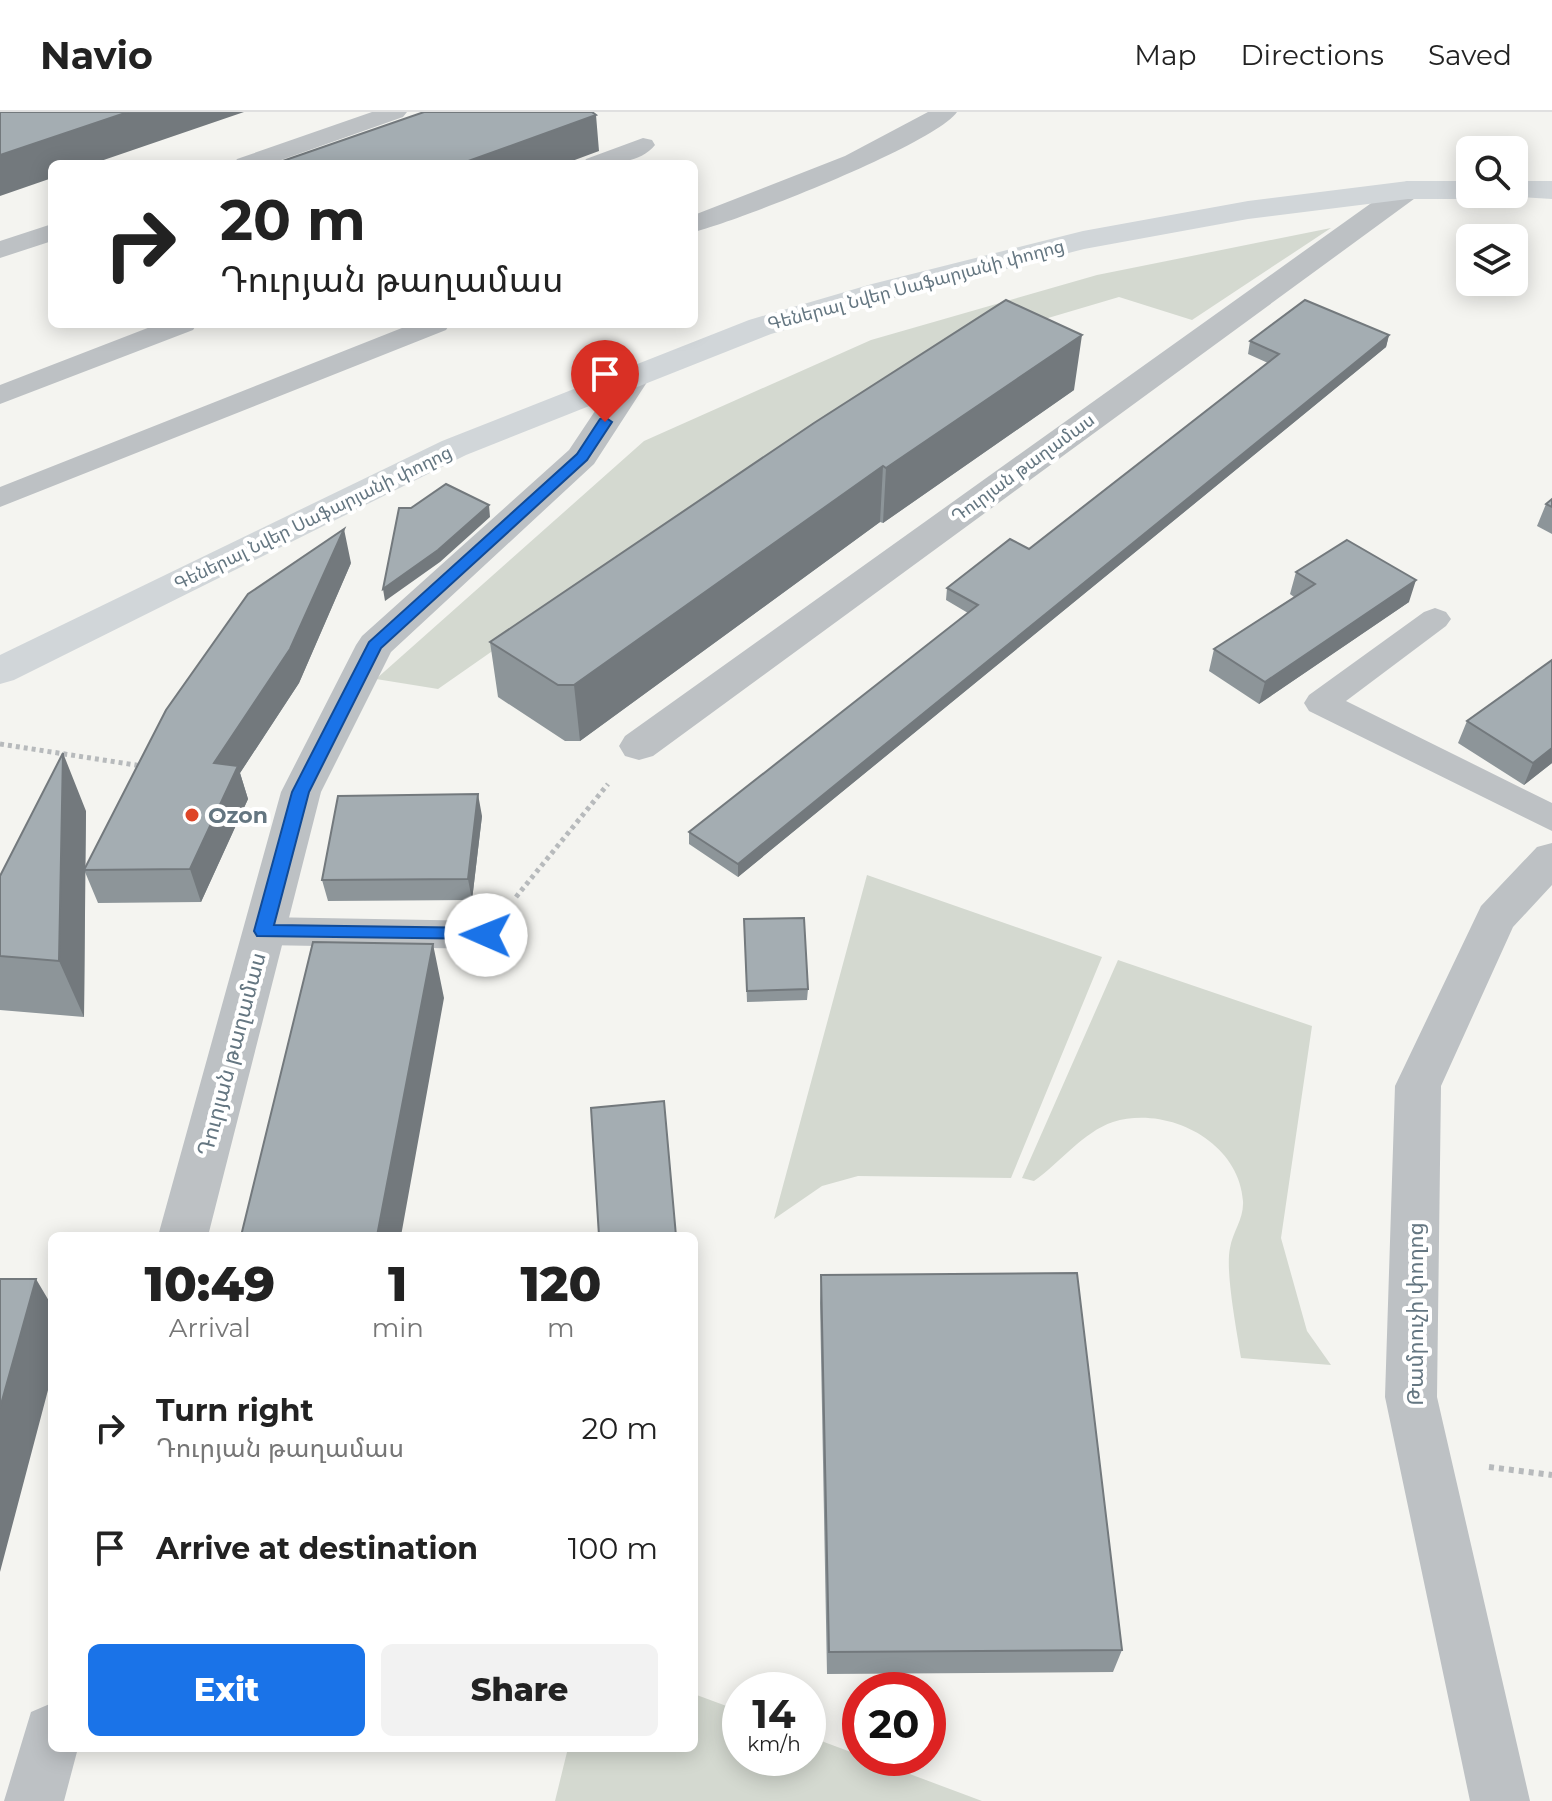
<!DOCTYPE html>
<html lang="en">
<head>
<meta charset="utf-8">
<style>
	:root { --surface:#fff; --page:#f2f2f2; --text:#222; --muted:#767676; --line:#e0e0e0; --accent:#1a73e8 }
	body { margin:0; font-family:Montserrat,"Noto Sans Armenian",sans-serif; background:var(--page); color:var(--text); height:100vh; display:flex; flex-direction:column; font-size:30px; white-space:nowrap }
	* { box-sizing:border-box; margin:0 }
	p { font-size:26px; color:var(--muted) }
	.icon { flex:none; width:44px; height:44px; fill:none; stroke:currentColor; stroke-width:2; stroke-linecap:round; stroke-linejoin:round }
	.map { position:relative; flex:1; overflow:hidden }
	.side { position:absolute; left:48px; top:1120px; width:650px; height:520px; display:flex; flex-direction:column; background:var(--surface); border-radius:12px; box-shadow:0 4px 20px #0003 }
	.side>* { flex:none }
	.hud { position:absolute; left:48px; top:48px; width:650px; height:168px; border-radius:12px; box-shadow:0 4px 20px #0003; background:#fff; color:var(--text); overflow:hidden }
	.tools { position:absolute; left:1456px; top:24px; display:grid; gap:16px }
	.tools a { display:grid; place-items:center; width:72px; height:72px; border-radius:12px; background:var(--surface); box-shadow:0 4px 20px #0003; font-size:40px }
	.speed { position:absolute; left:722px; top:1560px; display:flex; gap:16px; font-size:40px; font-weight:700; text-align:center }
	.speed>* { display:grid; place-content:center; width:104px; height:104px; border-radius:50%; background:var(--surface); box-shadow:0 4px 20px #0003; line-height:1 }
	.speed small { font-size:20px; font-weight:400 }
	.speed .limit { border:12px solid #d22; background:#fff; color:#111 }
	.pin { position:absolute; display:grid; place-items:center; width:68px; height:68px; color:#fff; margin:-82px -34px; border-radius:50% 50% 50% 0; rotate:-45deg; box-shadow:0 0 8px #0007 }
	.pin .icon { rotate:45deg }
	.me { position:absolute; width:88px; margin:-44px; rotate:271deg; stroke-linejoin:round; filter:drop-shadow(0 0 6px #0008) }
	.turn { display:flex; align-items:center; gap:28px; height:168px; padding:0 40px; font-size:36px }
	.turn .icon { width:104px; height:104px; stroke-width:2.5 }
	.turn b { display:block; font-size:56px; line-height:68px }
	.eta { display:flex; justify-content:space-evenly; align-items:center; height:136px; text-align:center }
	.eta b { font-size:48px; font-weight:800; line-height:56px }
	.primary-button { display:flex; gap:16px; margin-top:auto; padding:16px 40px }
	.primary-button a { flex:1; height:92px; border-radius:12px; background:var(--accent); color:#fff; font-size:32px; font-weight:800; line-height:92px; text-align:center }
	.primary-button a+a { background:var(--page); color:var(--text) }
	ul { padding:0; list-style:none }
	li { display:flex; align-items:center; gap:24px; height:120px; padding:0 40px }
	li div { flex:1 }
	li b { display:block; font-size:30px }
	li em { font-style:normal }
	header { display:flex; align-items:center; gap:48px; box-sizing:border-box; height:112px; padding:0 40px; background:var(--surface); border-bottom:2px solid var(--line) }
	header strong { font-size:38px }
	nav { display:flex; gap:44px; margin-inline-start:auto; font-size:28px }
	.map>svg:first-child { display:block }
</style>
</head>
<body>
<header>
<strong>Navio</strong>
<nav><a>Map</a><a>Directions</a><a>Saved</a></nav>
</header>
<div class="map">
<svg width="1552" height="1689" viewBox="0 0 1552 1689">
	<rect width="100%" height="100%" fill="#f4f4f0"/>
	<!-- green -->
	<path fill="#d4d9d0" d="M 1331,116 L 1192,208 L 1119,185 L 957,233 L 754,357 L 438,577 L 376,567 L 644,329 L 871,228 L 1097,163 Z
		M 867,763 L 1102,845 L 1011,1066 L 858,1064 L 822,1074 L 774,1107 Z
		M 1118,848 L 1312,914 L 1281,1126 L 1307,1219 L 1331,1253 L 1241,1246 C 1237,1220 1225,1159 1230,1136 C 1233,1119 1244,1107 1243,1089 C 1239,1029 1167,993 1113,1010 C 1083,1020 1060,1051 1034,1069 L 1022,1066 Z
		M 694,1582 L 740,1599 L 740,1646 L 808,1646 L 808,1624 L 982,1689 L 555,1689 L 568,1636 L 694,1636 Z"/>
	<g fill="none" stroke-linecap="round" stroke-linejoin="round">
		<!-- path-far1 -->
		<path stroke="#b7babc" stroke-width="5" stroke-dasharray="4 4" stroke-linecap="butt" d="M 0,632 L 142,654
			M 516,785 L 608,672"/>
		<!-- path -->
		<path stroke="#b7babc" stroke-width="6" stroke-dasharray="5 5" stroke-linecap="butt" d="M 1489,1355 L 1552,1363"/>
		<!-- lane -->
		<path fill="#bdc1c4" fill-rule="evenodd" d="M 372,0 L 407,0 L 403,5 L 270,52 L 234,52 L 237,47 Z
			M 928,0 L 957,0 C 935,32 738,109 694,120 L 694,103 L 845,44 Z
			M 643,26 L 652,28 L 655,33 C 639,53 606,52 583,52 L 586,47 Z
			M 52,112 L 52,129 L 0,146 L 0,129 Z
			M 158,212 L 197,212 L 193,218 L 0,292 L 0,273 Z
			M 412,212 L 450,212 L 446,218 L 0,395 L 0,375 Z
			M 1435,496 L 1446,500 L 1451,507 L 1446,514 L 1346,589 L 1552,691 L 1552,719 L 1309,599 L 1304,591 L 1309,583 L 1424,500 Z
			M 263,805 L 486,809 L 499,813 L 505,823 L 499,833 L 486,837 L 263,833 L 250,829 L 244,819 L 250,809 Z"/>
		<!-- street -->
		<path fill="#bdc1c4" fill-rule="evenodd" d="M 1408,69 L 1418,72 L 1423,78 L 1418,84 L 653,644 L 639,648 L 625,644 L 619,634 L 625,624 L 1398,72 Z
			M 635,254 L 647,257 L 651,264 L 594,352 L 391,540 L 321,680 L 208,1124 L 158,1124 L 281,680 L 356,533 L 362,524 L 569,338 L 623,257 Z
			M 1552,731 L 1552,773 L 1513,815 L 1441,974 L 1437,1285 L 1530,1689 L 1470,1689 L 1385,1285 L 1395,974 L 1481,794 L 1537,735 Z
			M 52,1591 L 52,1636 L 78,1636 L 64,1689 L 4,1689 L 31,1600 Z"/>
		<!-- secondary -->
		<path fill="#d1d6d9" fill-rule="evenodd" d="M 1408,69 L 1470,69 L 1470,82 L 1482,82 L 1470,87 L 1408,87 L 1248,107 L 1084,137 L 894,186 L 771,222 L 466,343 L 14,568 L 0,572 L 0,543 L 442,329 L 749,208 L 872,172 L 1083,119 L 1248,89 Z
			M 1514,69 L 1552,69 L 1552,87 L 1504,84 L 1502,82 L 1514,82 Z"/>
	</g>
	<!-- wall -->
	<path fill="#8d9599" d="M 1389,223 L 1386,235 L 738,765 L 689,732 L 689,720 L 968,501 L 946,488 L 947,476 L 1029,437 L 1268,251 L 1248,242 L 1250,229 Z
		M 1074,278 L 883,411 L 880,410 L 580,629 L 565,629 L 498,585 L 490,530 L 814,311 Z
		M 1552,387 L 1552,422 L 1537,414 L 1546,392 Z
		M 351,451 L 299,571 L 240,661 L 248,687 L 201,790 L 98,791 L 85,760 L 84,905 L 0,898 L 0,764 L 86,699 L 85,756 Z
		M 1296,460 L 1409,490 L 1259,592 L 1209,559 L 1214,537 L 1294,485 L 1290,482 Z
		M 1552,548 L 1552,651 L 1524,673 L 1458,631 L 1467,609 Z
		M 482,704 L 472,788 L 328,789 L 322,768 Z
		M 744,807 L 808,877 L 807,888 L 747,890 Z
		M 821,1163 L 1122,1538 L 1113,1560 L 827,1562 L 820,1191 Z"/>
	<!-- shaded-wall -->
	<path fill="#73797d" d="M 128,0 L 244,0 L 92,52 L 52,52 L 52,66 L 0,84 L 0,43 Z
		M 596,3 L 599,39 L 564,52 L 460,52 Z
		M 1082,223 L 1074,278 L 883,411 L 886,356 Z
		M 1389,223 L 1386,235 L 738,765 L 738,752 Z
		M 883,354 L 880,410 L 580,629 L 574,573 Z
		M 489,393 L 490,405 L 440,450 L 385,489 L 383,477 Z
		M 344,417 L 351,451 L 299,571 L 240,661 L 248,687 L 201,790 L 190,757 L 214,651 Z
		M 1416,468 L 1409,490 L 1259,592 L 1265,570 Z
		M 1552,636 L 1552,651 L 1524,673 L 1533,651 Z
		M 63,641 L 86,699 L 84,905 L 59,849 Z
		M 478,682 L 482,704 L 472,788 L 468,767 Z
		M 433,832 L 444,886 L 401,1124 L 377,1124 Z
		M 36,1167 L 52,1194 L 52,1263 L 0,1460 L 0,1296 Z"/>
	<!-- building -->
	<path fill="#a4adb2" stroke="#73797d" stroke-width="2" d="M 0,0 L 128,0 L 0,43 Z
		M 424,0 L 592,0 L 596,3 L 460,52 L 274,52 Z
		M 1006,188 L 1082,223 L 886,356 L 883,354 L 574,573 L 558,573 L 490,530 L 814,311 Z
		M 1305,188 L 1389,223 L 738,752 L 689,720 L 978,493 L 947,476 L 1010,427 L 1029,437 L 1279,242 L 1250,229 Z
		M 446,372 L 489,393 L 438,438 L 383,477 L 399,396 L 411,396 Z
		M 1552,387 L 1552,395 L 1546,392 Z
		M 344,417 L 290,537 L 214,651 L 238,654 L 190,757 L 84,758 L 166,598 L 248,482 Z
		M 1347,428 L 1416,468 L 1265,570 L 1214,537 L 1315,472 L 1296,460 Z
		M 1552,548 L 1552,636 L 1533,651 L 1467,609 Z
		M 63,641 L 59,849 L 0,844 L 0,764 Z
		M 478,682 L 468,767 L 322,768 L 338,684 Z
		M 804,806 L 808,877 L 747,879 L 744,807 Z
		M 313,830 L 433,832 L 377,1124 L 241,1124 Z
		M 664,989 L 676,1124 L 599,1124 L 591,996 Z
		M 1077,1161 L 1122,1538 L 829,1540 L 821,1163 Z
		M 0,1167 L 36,1167 L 0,1296 Z"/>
	<!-- route -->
	<path fill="#1a73e8" stroke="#114b97" stroke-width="2" d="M 605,305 L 612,310 L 587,348 L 381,536 L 309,680 L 274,813 L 486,816 L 492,818 L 495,823 L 492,827 L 257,824 L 254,819 L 292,680 L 369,530 L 577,342 L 600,307 Z"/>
	<!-- markers -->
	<circle fill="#de4527" stroke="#fff" stroke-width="3" cx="192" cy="703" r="8"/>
	<g text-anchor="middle" stroke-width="8" stroke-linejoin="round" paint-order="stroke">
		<!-- far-street labels -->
		<g font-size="18" fill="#647681" stroke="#fff">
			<text transform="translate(916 173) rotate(-15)" y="6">Գեներալ Նվեր Սաֆարյանի փողոց</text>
			<text transform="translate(1023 356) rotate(-36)" y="6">Դուրյան թաղամաս</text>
			<text transform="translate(313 406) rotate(-26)" y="6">Գեներալ Նվեր Սաֆարյանի փողոց</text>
		</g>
		<!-- poi labels -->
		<g font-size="22" font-weight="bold" fill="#647681" stroke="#fff" text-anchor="start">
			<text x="208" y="711">Ozon</text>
		</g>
		<!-- street labels -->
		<g font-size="22" fill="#647681" stroke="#fff">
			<text transform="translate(231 942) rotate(-75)" y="8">Դուրյան թաղամաս</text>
			<text transform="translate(1415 1202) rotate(-90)" y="8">Թամրուչի փողոց</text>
		</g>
	</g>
</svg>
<div class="tools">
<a><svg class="icon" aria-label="search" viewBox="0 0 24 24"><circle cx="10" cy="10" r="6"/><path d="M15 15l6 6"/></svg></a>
<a><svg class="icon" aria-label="layers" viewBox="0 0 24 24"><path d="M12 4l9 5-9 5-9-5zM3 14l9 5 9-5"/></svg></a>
</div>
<div class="speed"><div>14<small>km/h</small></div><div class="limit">20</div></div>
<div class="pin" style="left:605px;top:310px;background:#d93025"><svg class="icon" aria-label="arrive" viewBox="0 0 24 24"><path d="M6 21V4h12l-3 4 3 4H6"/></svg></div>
<svg class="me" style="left:486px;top:823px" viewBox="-20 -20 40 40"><circle r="19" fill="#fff"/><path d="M0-13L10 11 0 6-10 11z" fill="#1a73e8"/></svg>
<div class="hud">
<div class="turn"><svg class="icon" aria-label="right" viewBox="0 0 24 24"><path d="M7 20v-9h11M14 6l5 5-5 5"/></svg><div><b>20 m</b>Դուրյան թաղամաս</div></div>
</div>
<section class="side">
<div class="eta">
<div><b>10:49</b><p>Arrival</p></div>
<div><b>1</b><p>min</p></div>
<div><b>120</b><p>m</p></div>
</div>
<ul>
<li><svg class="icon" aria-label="right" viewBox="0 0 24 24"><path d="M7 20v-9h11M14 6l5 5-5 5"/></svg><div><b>Turn right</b><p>Դուրյան թաղամաս</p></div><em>20 m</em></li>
<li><svg class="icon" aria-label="arrive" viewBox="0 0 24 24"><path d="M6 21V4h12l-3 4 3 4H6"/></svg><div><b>Arrive at destination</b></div><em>100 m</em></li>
</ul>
<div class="primary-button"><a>Exit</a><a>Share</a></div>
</section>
</div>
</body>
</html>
